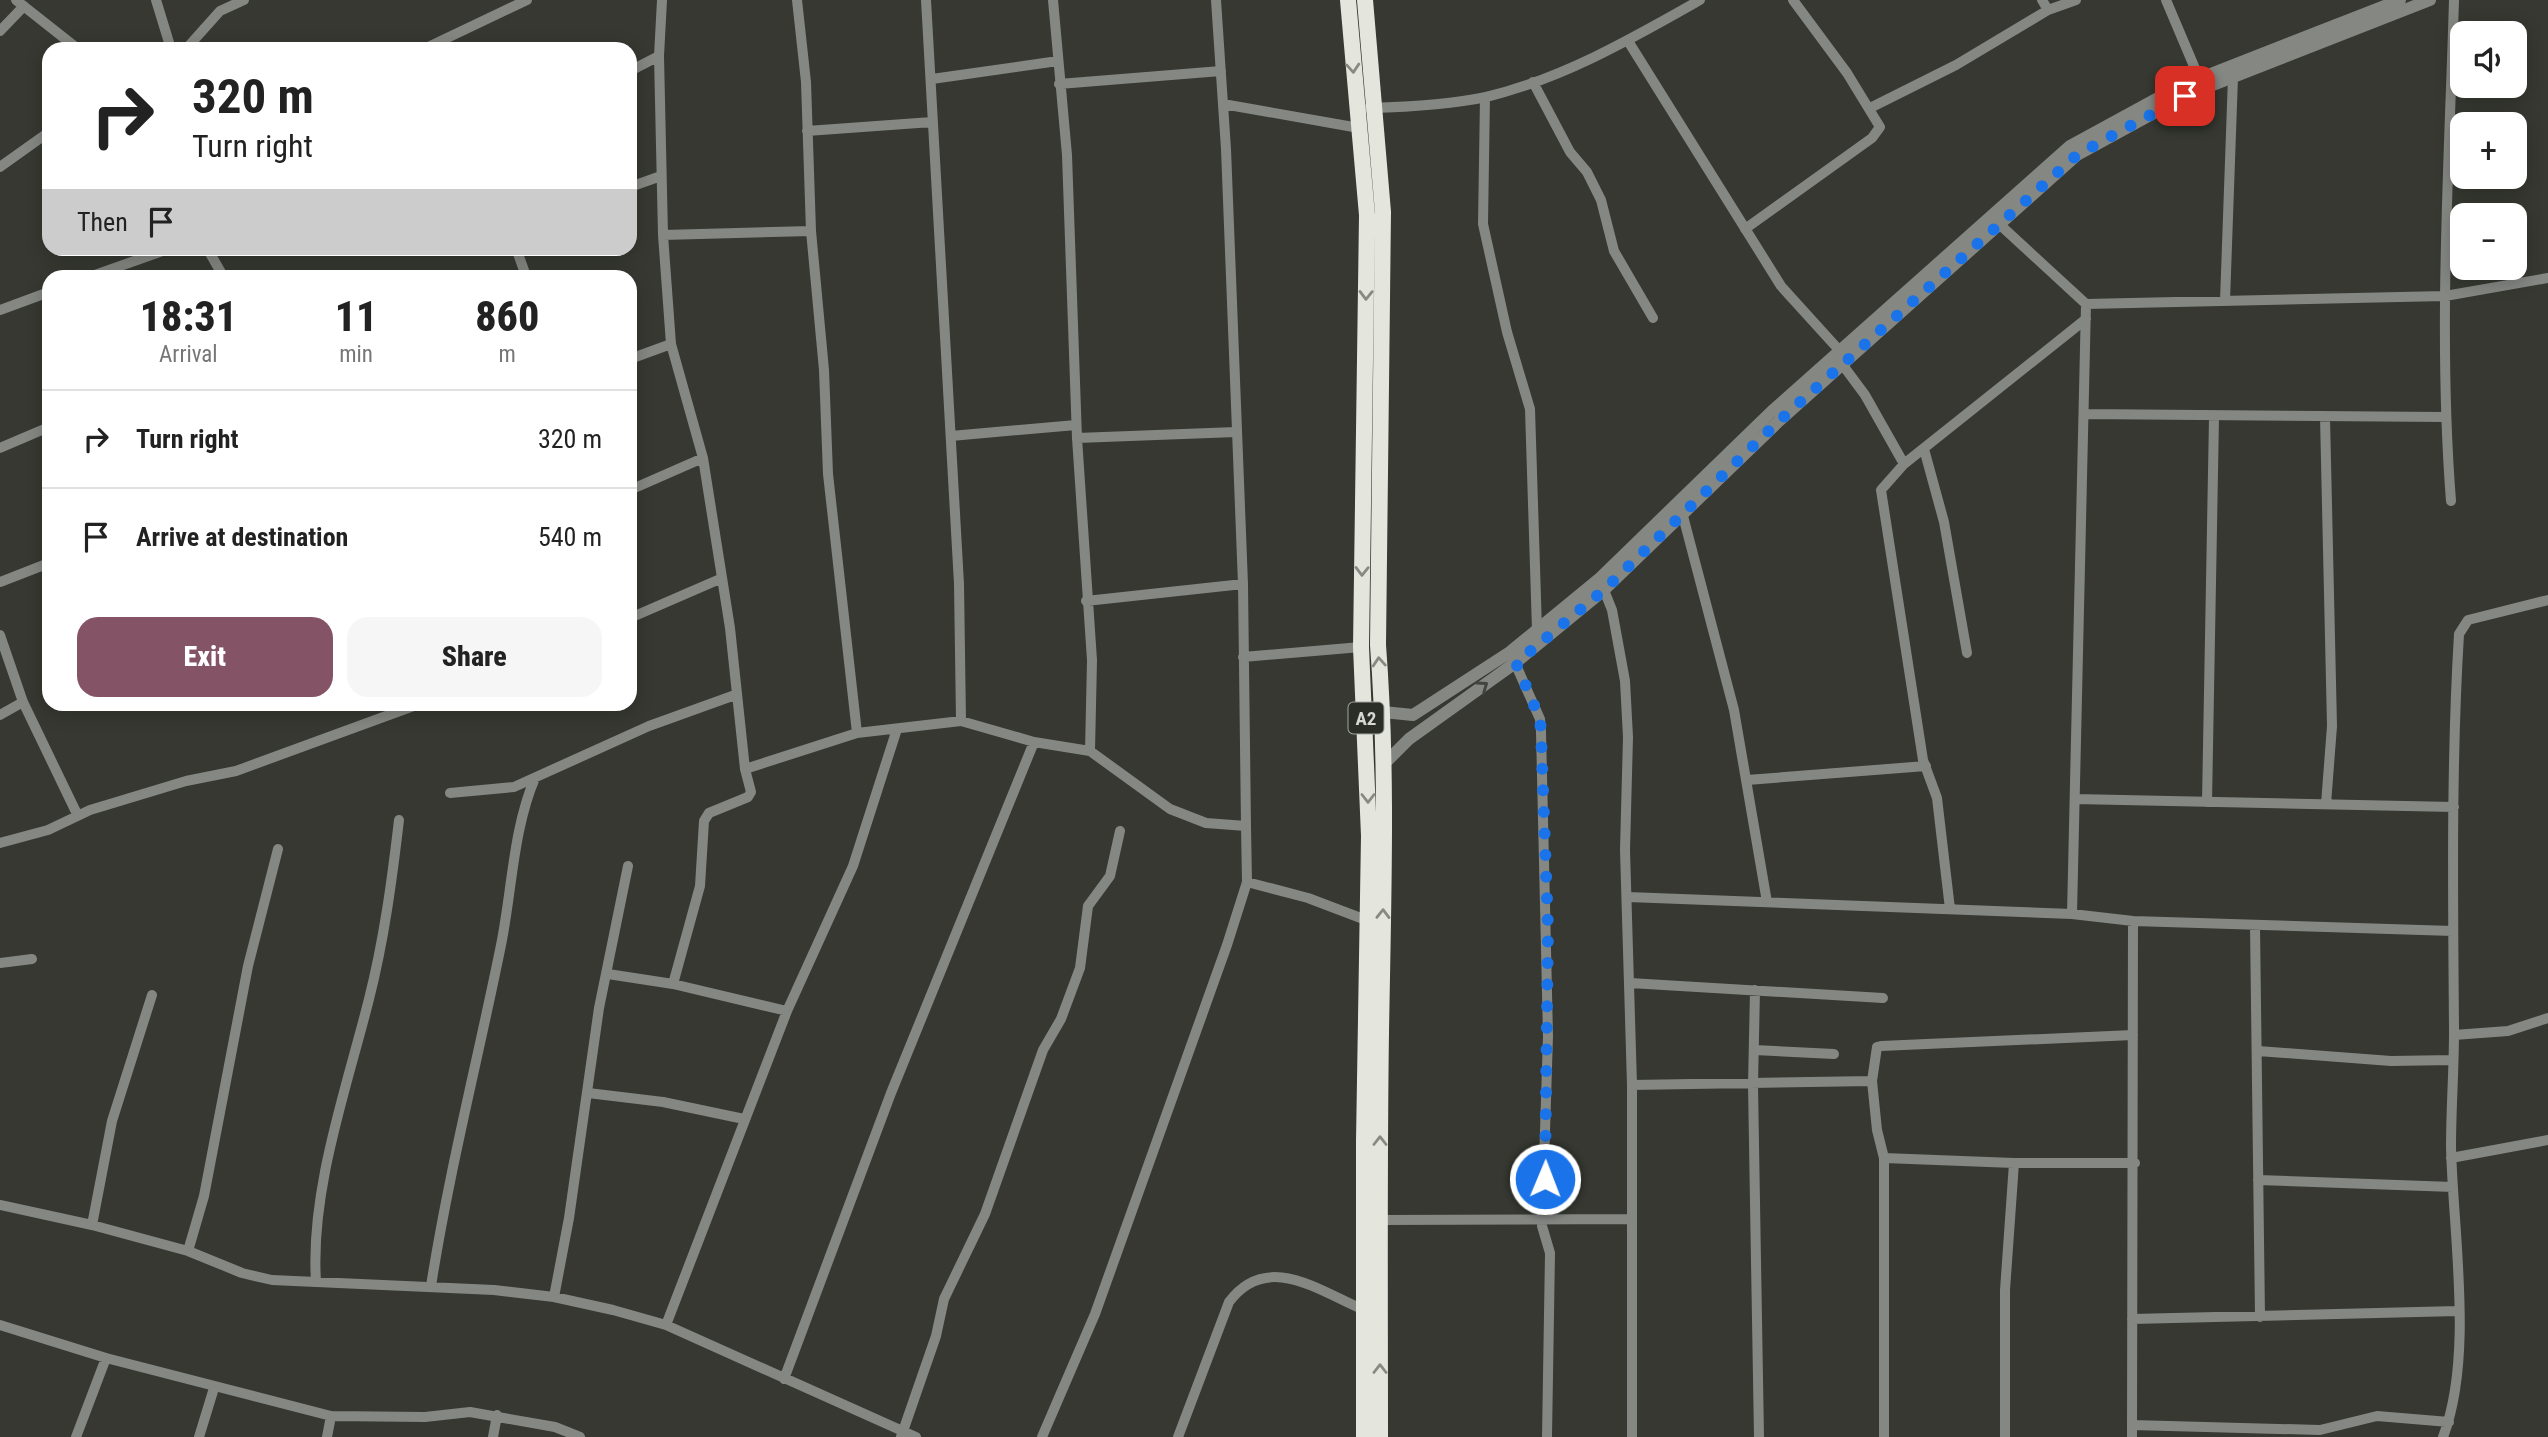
<!DOCTYPE html>
<html lang="en">
<head>
<meta charset="utf-8">
<style>
	:root { --surface:#fff; --page:#f6f6f6; --text:#222; --muted:#767676; --line:#e0e0e0; --accent:#855366 }
	body { margin:0; font-family:"Roboto Condensed",sans-serif; background:var(--page); color:var(--text); height:100vh; display:flex; flex-direction:column; font-size:26px; white-space:nowrap }
	* { box-sizing:border-box; margin:0 }
	p { font-size:23px; color:var(--muted) }
	.icon { flex:none; width:38px; height:38px; fill:none; stroke:currentColor; stroke-width:2; stroke-linecap:round; stroke-linejoin:round }
	.map { position:relative; flex:1; overflow:hidden }
	.drawer { position:absolute; left:42px; top:270px; width:595px; height:441px; display:flex; flex-direction:column; background:var(--surface); border-radius:21px; box-shadow:0 4px 18px #0003 }
	.drawer>* { flex:none }
	.banner { position:absolute; left:42px; top:42px; width:595px; height:214px; border-radius:21px; box-shadow:0 4px 18px #0003; background:#fff; color:var(--text); overflow:hidden }
	.fabs { position:absolute; left:2450px; top:21px; display:grid; gap:14px }
	.fabs a { display:grid; place-items:center; width:77px; height:77px; border-radius:14px; background:var(--surface); box-shadow:0 4px 18px #0003; font-size:35px }
	.pin { position:absolute; display:grid; place-items:center; width:60px; height:60px; color:#fff; margin:-30px; border-radius:14px; box-shadow:0 4px 10px #0006 }
	.me { position:absolute; width:77px; margin:-38px; rotate:1deg; stroke-linejoin:round; filter:drop-shadow(0 0 5px #0008) }
	.turn { display:flex; align-items:center; gap:24px; height:147px; padding:0 35px; font-size:32px }
	.turn .icon { width:91px; height:91px; stroke-width:2.5 }
	.turn b { display:block; font-size:49px; line-height:60px }
	.then { display:flex; align-items:center; height:66px; padding:0 35px; background:#0003; gap:14px; font-size:26px }
	.eta { display:flex; justify-content:space-evenly; align-items:center; height:119px; text-align:center }
	.eta b { font-size:42px; font-weight:800; line-height:49px }
	.primary-button { display:flex; gap:14px; margin-top:auto; padding:14px 35px }
	.primary-button a { flex:1; height:80px; border-radius:21px; background:var(--accent); color:#fff; font-size:28px; font-weight:800; line-height:80px; text-align:center }
	.primary-button a+a { background:var(--page); color:var(--text) }
	ul { padding:0; list-style:none }
	li { display:flex; align-items:center; gap:21px; height:98px; padding:0 35px; border-top:2px solid var(--line) }
	li div { flex:1 }
	li b { display:block; font-size:26px }
	li em { font-style:normal }
	.map>svg:first-child { display:block }
</style>
</head>
<body>
<div class="map">
<svg width="2548" height="1437" viewBox="0 0 2548 1437">
	<rect width="100%" height="100%" fill="#363831"/>
	<g fill="none" stroke-linecap="round" stroke-linejoin="round">
		<!-- minor -->
		<path stroke="#858783" stroke-width="10" d="M 16,0 L 78,49
			M 156,0 L 171,49
			M 662,0 L 659,56 L 663,235 L 671,344 L 703,458 L 730,628 L 745,769 L 751,792 L 748,797 L 709,813 L 704,821 L 700,886 L 673,984
			M 797,0 L 806,82 L 811,231 L 824,370 L 828,474 L 857,733
			M 926,0 L 959,584 L 961,721
			M 1053,0 L 1067,155 L 1077,438 L 1092,660 L 1090,751
			M 2042,0 L 2048,10
			M 2166,0 L 2199,78
			M 0,31 L 24,6
			M 1628,41 L 1781,286 L 1839,350
			M 186,49 L 220,11 L 244,0
			M 424,49 L 527,0
			M 630,71 L 659,56
			M 932,79 L 1058,61
			M 1533,82 L 1570,152 L 1587,172 L 1601,200 L 1614,251 L 1653,318
			M 1059,84 L 1221,71
			M 1485,97 L 1483,224 L 1507,332 L 1530,409 L 1537,630
			M 1223,104 L 1359,128
			M 1369,108 C 1407,107 1449,105 1486,97 C 1562,79 1633,38 1700,0
			M 1870,108 L 1956,65 L 2048,10 L 2076,0
			M 807,131 L 932,122
			M 0,167 L 49,132
			M 630,187 L 661,176
			M 1998,223 L 2086,304 L 2072,914
			M 1745,229 L 1872,138 L 1880,127 L 1847,73 L 1793,0
			M 663,235 L 811,231
			M 207,248 L 223,276
			M 516,248 L 526,276
			M 459,251 L 468,248
			M 92,276 L 171,248
			M 2225,301 L 2233,77
			M 2086,304 L 2445,296 L 2548,278
			M 0,310 L 49,292
			M 630,359 L 671,344
			M 1842,364 L 1865,395 L 1904,464
			M 2084,414 L 2445,417
			M 2325,417 L 2332,726 L 2326,804
			M 951,436 L 1076,425
			M 1077,438 L 1236,432
			M 0,448 L 49,427
			M 1924,449 L 1944,522 L 1967,653
			M 630,490 L 703,458
			M 2451,501 C 2438,335 2449,167 2454,0
			M 1683,516 L 1734,710 L 1767,902
			M 0,582 L 49,563
			M 1604,590 L 1612,610 L 1625,681 L 1628,737 L 1625,850 L 1632,1085 L 1632,1437
			M 1086,601 L 1243,584
			M 630,618 L 720,579
			M 0,635 L 23,702 L 77,814
			M 1243,657 L 1361,647
			M 1515,663 L 1540,719 L 1541,732 L 1548,1036 L 1542,1226 L 1550,1253 L 1547,1437
			M 0,715 L 23,702
			M 745,769 L 857,733 L 961,721 L 1034,742 L 1090,751 L 1170,809 L 1206,823 L 1246,826
			M 1747,780 L 1926,766
			M 450,793 L 514,787 L 649,726 L 735,695
			M 2075,799 L 2454,807
			M 2207,802 L 2214,417
			M 0,843 L 48,830 L 90,810 L 186,781 L 236,771 L 419,704
			M 1247,882 L 1308,898 L 1366,920
			M 1628,897 L 2072,914 L 2133,921 L 2453,931
			M 1950,909 L 1937,798 L 1923,760 L 1881,490 L 1904,464 L 2086,319
			M 2255,926 L 2260,1317
			M 0,963 L 32,959
			M 608,974 L 673,984 L 787,1011
			M 1630,983 L 1883,998
			M 1755,990 L 1753,1085 L 1759,1437
			M 152,995 L 112,1121 L 92,1225 L 188,1251 L 242,1273 L 272,1280 L 494,1290 L 554,1297 L 613,1310 L 666,1325 L 916,1437
			M 2454,1035 L 2508,1031 L 2548,1018
			M 1754,1050 L 1834,1054
			M 2258,1051 L 2391,1061 L 2453,1060
			M 1872,1081 L 1877,1047 L 1881,1046 L 2133,1035
			M 1632,1085 L 1872,1081 L 1877,1130 L 1884,1158 L 2014,1163 L 2135,1163
			M 588,1093 L 663,1102 L 744,1119
			M 2451,1158 L 2548,1140
			M 2258,1180 L 2453,1187
			M 0,1205 L 92,1225
			M 1381,1220 L 1630,1219
			M 188,1251 L 204,1196 L 248,966 L 278,849
			M 316,1281 C 310,1190 347,1087 369,999 C 384,940 392,880 399,820
			M 431,1286 C 449,1171 478,1059 501,945 C 512,891 513,829 535,778
			M 554,1297 L 569,1218 L 599,1008 L 628,866
			M 2132,1319 L 2458,1311
			M 0,1325 L 106,1358 L 331,1416 L 425,1417 L 470,1412 L 555,1427 L 580,1437
			M 666,1325 L 787,1011 L 853,866 L 897,729
			M 784,1379 L 891,1093 L 1034,742
			M 2132,1425 L 2320,1430 L 2377,1416 L 2449,1422
			M 76,1437 L 106,1358
			M 199,1437 L 214,1388
			M 327,1437 L 331,1416
			M 493,1437 L 497,1415
			M 901,1437 L 936,1336 L 944,1299 L 985,1214 L 1043,1050 L 1061,1019 L 1080,968 L 1088,906 L 1110,876 L 1120,831
			M 1042,1437 L 1095,1314 L 1227,945 L 1247,882 L 1246,826 L 1243,584 L 1226,149 L 1216,0
			M 1178,1437 L 1229,1302 C 1267,1251 1319,1291 1364,1310
			M 1884,1437 L 1884,1158
			M 2005,1437 L 2005,1290 L 2014,1163
			M 2132,1437 L 2133,921
			M 2443,1437 C 2474,1356 2453,1234 2451,1147 C 2451,1109 2454,1070 2454,1031 C 2453,898 2451,766 2459,634 L 2468,620 L 2548,600"/>
		<!-- tertiary -->
		<path stroke="#858783" stroke-width="12" d="M 1383,712 L 1413,715 L 1510,652 L 1599,579 L 1771,412 L 2070,146 L 2180,86 L 2400,0
			M 1384,764 L 1409,739 L 1515,663 L 1604,590 L 1779,421 L 2077,155 L 2185,96 L 2430,0"/>
		<!-- trunk -->
		<path stroke="#e4e6de" stroke-width="16" d="M 1348,0 L 1367,215 L 1361,647 L 1369,836 L 1364,1141 L 1364,1437
			M 1365,0 L 1383,212 L 1378,645 C 1388,774 1383,903 1381,1033 C 1379,1168 1380,1302 1380,1437"/>
	</g>
	<!-- one-way arrows -->
	<defs><path id="oneway-chevron" d="M-2-3.5L2.5 0L-2 3.5" fill="none" stroke-width="1.6" stroke-linecap="round" stroke-linejoin="round" transform="scale(1.75)"/></defs>
	<g stroke="#888a82">
		<use href="#oneway-chevron" transform="translate(1353 68) rotate(86)"/>
		<use href="#oneway-chevron" transform="translate(1366 295) rotate(91)"/>
		<use href="#oneway-chevron" transform="translate(1362 571) rotate(91)"/>
		<use href="#oneway-chevron" transform="translate(1379 662) rotate(-94)"/>
		<use href="#oneway-chevron" transform="translate(1368 798) rotate(90)"/>
		<use href="#oneway-chevron" transform="translate(1383 914) rotate(-89)"/>
		<use href="#oneway-chevron" transform="translate(1380 1141) rotate(-90)"/>
		<use href="#oneway-chevron" transform="translate(1380 1369) rotate(-90)"/>
	</g>
	<use stroke="#42443e" href="#oneway-chevron" transform="translate(1483 686) rotate(-35)"/>
	<g fill="none" stroke-linecap="round" stroke-linejoin="round">
		<!-- route -->
		<path stroke="#1a73e8" stroke-width="12" stroke-dasharray="0 21.6" d="M 1545,1179 L 1548,928 L 1541,732 L 1540,719 L 1516,663 L 1604,590 L 1779,421 L 2077,155 L 2185,96"/>
	</g>
	<g text-anchor="middle" stroke-width="7" stroke-linejoin="round" paint-order="stroke">
		<!-- shield labels -->
		<rect fill="#2b2e27" stroke="#a3a5a0" stroke-width="2" x="1348.5" y="702.5" width="35" height="31" rx="5"/>
		<g font-size="19" font-weight="bold" fill="#d7d8d4">
			<text x="1366" y="725">A2</text>
		</g>
	</g>
</svg>
<div class="fabs">
<a><svg class="icon" aria-label="sound" viewBox="0 0 24 24"><path d="M4 9h4l5-4v14l-5-4H4zM17 9q2 3 0 6"/></svg></a>
<a>+</a>
<a>−</a>
</div>
<div class="pin" style="left:2185px;top:96px;background:#d93025"><svg class="icon" aria-label="arrive" viewBox="0 0 24 24"><path d="M6 21V4h12l-3 4 3 4H6"/></svg></div>
<svg class="me" style="left:1545px;top:1179px" viewBox="-20 -20 40 40"><circle r="17" fill="#1a73e8" stroke="#fff" stroke-width="3"/><path d="M0-11L8 9 0 5-8 9z" fill="#fff"/></svg>
<div class="banner">
<div class="turn"><svg class="icon" aria-label="right" viewBox="0 0 24 24"><path d="M7 20v-9h11M14 6l5 5-5 5"/></svg><div><b>320 m</b>Turn right</div></div>
<div class="then">Then<svg class="icon" aria-label="arrive" viewBox="0 0 24 24"><path d="M6 21V4h12l-3 4 3 4H6"/></svg></div>
</div>
<section class="drawer">
<div class="eta">
<div><b>18:31</b><p>Arrival</p></div>
<div><b>11</b><p>min</p></div>
<div><b>860</b><p>m</p></div>
</div>
<ul>
<li><svg class="icon" aria-label="right" viewBox="0 0 24 24"><path d="M7 20v-9h11M14 6l5 5-5 5"/></svg><div><b>Turn right</b></div><em>320 m</em></li>
<li><svg class="icon" aria-label="arrive" viewBox="0 0 24 24"><path d="M6 21V4h12l-3 4 3 4H6"/></svg><div><b>Arrive at destination</b></div><em>540 m</em></li>
</ul>
<div class="primary-button"><a>Exit</a><a>Share</a></div>
</section>
</div>
</body>
</html>
